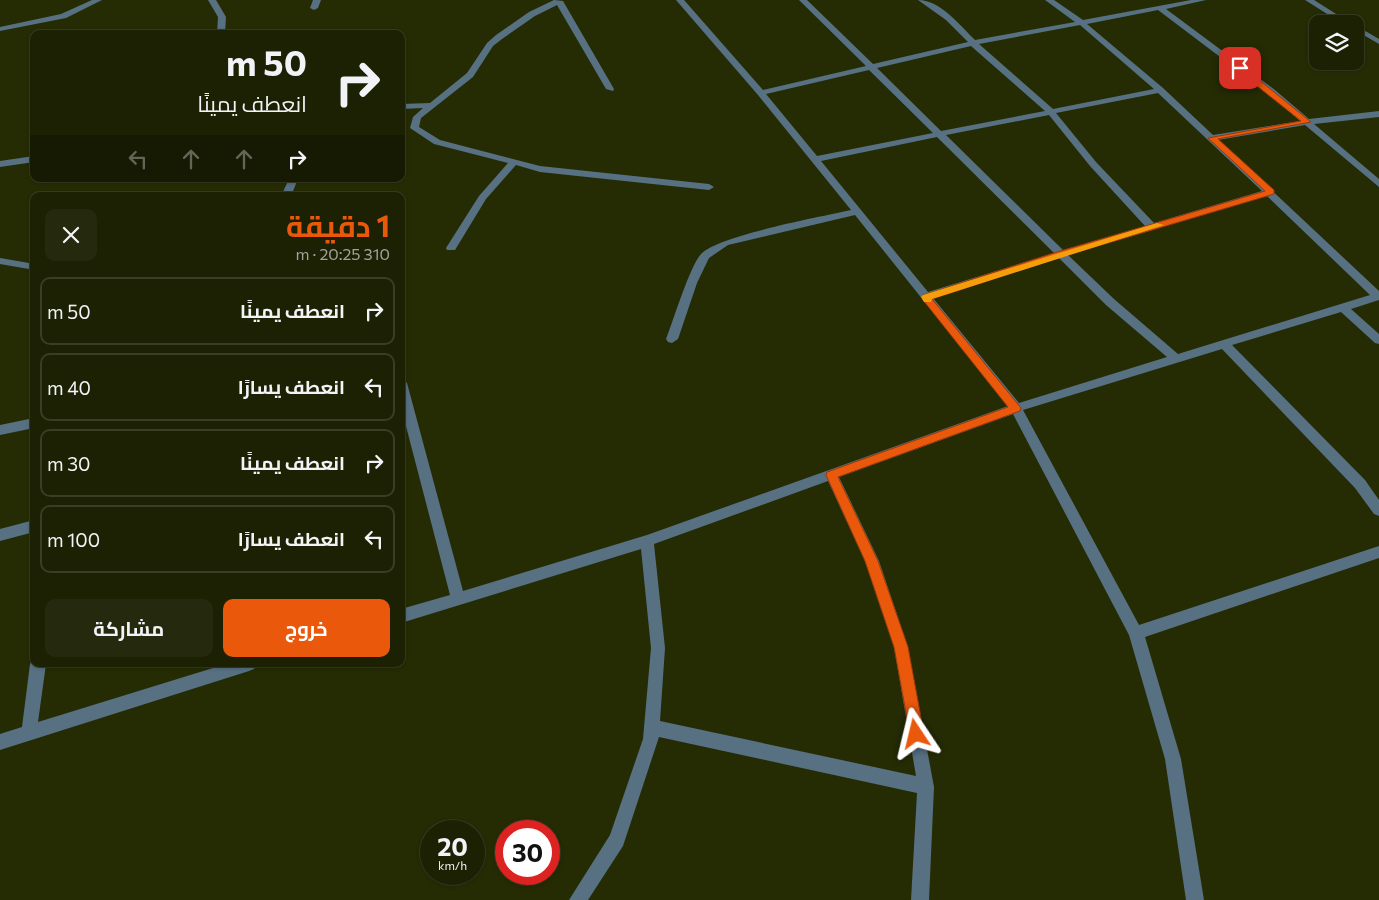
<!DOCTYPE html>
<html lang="ar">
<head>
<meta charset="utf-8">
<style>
	:root { --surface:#1c2103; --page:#25290d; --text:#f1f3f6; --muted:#a0a39a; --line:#3a3e25; --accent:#ea580c }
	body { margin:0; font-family:Commissioner,Cairo,sans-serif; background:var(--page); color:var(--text); direction:rtl; height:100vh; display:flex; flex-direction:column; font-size:19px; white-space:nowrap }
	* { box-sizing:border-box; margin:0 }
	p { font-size:16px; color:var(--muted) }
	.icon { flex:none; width:28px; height:28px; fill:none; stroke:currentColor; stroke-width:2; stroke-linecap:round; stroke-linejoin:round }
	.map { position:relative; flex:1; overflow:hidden; direction:ltr }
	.drawer { position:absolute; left:30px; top:192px; width:375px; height:475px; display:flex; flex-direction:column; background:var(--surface); border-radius:10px; box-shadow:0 1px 4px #0004,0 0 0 1px var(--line); direction:rtl }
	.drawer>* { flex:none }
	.top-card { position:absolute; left:30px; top:30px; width:375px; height:152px; border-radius:10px; box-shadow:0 1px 4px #0004,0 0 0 1px var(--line); direction:rtl; background:#1c2103; color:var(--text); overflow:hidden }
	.tools { position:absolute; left:1309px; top:15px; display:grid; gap:10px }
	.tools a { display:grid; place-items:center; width:55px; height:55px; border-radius:10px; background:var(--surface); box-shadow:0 1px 4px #0004,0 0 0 1px var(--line); font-size:25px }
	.speed { position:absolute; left:420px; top:820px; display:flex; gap:10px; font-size:25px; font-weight:700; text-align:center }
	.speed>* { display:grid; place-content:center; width:65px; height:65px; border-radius:50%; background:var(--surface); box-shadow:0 1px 4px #0004,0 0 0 1px var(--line); line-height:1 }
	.speed small { font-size:12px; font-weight:400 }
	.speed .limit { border:8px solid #d22; background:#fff; color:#111 }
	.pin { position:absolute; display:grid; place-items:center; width:42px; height:42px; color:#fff; margin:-21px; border-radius:10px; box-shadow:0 2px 8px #0006 }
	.me { position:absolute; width:55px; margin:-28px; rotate:350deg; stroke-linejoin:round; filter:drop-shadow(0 0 4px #0008) }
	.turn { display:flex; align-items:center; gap:18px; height:105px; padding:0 15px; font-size:22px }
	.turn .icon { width:65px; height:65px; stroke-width:2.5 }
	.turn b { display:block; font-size:35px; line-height:42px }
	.lanes { display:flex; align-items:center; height:48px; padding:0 15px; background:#0003; justify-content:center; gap:25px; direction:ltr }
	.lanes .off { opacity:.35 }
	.round { display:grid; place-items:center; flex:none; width:52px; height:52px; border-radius:10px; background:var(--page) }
	.head { display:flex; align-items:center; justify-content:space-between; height:85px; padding:0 15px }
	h1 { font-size:30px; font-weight:700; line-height:38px; color:var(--accent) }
	.action { display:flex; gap:10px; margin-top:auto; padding:10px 15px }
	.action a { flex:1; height:58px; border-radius:10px; background:var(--accent); color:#fff; font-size:20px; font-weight:700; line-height:58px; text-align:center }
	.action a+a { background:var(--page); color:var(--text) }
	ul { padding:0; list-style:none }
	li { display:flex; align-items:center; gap:15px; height:68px; margin:0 10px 8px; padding:0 5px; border:2px solid var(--line); border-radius:10px }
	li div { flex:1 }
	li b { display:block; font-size:19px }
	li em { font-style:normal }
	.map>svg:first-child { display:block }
</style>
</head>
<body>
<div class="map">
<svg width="1379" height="900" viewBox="0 0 1379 900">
	<rect width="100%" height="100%" fill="#252c04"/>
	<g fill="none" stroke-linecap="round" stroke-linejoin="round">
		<!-- minor -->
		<path fill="#577183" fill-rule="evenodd" d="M 92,0 L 102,0 L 66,18 L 0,31 L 0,27 L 61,14 Z
			M 208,0 L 216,0 L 226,17 L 225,34 L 217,34 L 218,17 Z
			M 313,0 L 321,0 L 318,8 L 314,10 L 310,8 Z
			M 554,0 L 563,1 L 614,89 L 613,91 L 606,89 L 557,5 L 535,16 L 502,39 L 493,46 L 473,77 L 421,118 L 419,127 L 440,140 L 540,166 L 709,184 L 714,187 L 709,190 L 540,172 L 516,165 L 486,199 L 455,250 L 447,250 L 446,248 L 479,196 L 508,163 L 434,144 L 410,128 L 413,117 L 423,108 L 401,109 L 401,104 L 430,103 L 467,73 L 487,43 L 496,35 L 529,12 Z
			M 676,0 L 684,0 L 763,90 L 866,66 L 799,0 L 807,0 L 873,64 L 968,42 L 946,20 L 918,0 C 941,0 960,26 975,40 L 1075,22 L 1045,0 L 1054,0 L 1083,20 L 1191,0 L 1206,0 L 1166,9 L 1275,90 L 1309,119 L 1379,111 L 1379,117 L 1314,124 L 1379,179 L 1379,187 L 1305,125 L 1218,140 L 1379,291 L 1379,300 L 1351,309 L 1379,334 L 1379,344 L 1375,343 L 1341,312 L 1232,345 L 1365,480 L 1379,500 L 1379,516 L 1374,514 L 1355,488 L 1222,349 L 1023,410 L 1139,625 L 1379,546 L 1379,558 L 1145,637 L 1181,759 L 1204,900 L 1186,900 L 1165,759 L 1129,635 L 1013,414 L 839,477 L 879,561 L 908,647 L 934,787 L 929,900 L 911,900 L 917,793 L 659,737 L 623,846 L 588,900 L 569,900 L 610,835 L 643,739 L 651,648 L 641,549 L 401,623 L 401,609 L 450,595 L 401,407 L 401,379 L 407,383 L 463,591 L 647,535 L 1008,406 L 855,215 L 728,245 L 709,258 L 697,283 L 678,339 L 672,343 L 668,342 L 666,339 C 674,319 689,268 701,254 C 719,235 821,217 851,210 L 758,95 ZM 1158,10 L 1269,94 L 1300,121 L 1213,135 L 1163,88 L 1087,24 ZM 1080,25 L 1154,89 L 1053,109 L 979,44 ZM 971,46 L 1045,111 L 941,131 L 877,68 ZM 869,70 L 933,133 L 817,156 L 766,94 ZM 1158,93 L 1262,191 L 1154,223 L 1096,162 L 1056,113 ZM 1049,115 L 1090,166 L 1145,226 L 1063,250 L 946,135 ZM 937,137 L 1054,253 L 928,292 L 821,161 ZM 1267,196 L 1370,295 L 1178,354 L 1114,299 L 1068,255 ZM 1059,258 L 1106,305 L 1167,357 L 1019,403 L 933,298 ZM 828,481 L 865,561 L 894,647 L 916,776 L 660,721 L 665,648 L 654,544 Z
			M 1305,0 L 1314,0 L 1352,24 L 1343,24 Z
			M 1355,25 L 1379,39 L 1379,44 L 1355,30 Z
			M 34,156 L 34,162 L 0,167 L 0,161 Z
			M 289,179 L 298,179 L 291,196 L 281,196 Z
			M 0,258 L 29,263 L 33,264 L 34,267 L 29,269 L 0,264 Z
			M 34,418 L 34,428 L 0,435 L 0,425 Z
			M 34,520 L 34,532 L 0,541 L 0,529 Z
			M 34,658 L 34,664 L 46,664 L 38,722 L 226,664 L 257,664 L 254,669 L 249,671 L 0,750 L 0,734 L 22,727 L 30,664 Z"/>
	</g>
	<!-- route -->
	<path fill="#ea580c" stroke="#983908" d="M 1237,66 L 1242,66 L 1311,122 L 1218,139 L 1274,190 L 1274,194 L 1064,256 L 932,299 L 1021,408 L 1020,411 L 838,477 L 878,561 L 908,647 L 924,734 L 922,740 L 916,742 L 911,740 L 894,647 L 865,561 L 826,475 L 827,472 L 1008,407 L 923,300 L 923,295 L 1057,252 L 1265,191 L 1208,138 L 1301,121 L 1237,70 Z"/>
	<!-- slow -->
	<path fill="#f59e0b" d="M 1157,223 L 1164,225 L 932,299 L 931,302 L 924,302 L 921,297 L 923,295 Z"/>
</svg>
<div class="tools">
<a><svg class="icon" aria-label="layers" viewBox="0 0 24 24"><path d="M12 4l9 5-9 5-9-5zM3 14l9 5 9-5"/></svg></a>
</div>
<div class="speed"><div>20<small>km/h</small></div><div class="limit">30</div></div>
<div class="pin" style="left:1240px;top:68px;background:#d93025"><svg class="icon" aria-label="arrive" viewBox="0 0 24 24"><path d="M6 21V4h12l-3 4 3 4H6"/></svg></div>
<svg class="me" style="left:916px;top:734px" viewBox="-20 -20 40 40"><path d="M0-17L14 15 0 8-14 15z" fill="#ea580c" stroke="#fff" stroke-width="4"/></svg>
<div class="top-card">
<div class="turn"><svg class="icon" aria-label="right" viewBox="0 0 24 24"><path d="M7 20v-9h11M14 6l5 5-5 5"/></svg><div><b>50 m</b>انعطف يمينًا</div></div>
<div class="lanes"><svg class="icon off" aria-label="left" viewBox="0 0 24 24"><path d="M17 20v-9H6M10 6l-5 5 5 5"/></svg><svg class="icon off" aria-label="ahead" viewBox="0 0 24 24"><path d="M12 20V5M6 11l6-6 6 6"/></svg><svg class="icon off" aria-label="ahead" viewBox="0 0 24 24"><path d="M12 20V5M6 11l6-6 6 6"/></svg><svg class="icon" aria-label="right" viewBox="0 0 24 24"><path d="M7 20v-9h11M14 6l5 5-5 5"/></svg></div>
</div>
<section class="drawer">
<div class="head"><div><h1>1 دقيقة</h1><p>310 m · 20:25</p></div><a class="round"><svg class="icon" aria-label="close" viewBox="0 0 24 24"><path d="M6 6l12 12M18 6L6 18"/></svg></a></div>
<ul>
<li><svg class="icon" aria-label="right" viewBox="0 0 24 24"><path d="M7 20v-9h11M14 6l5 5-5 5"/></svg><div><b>انعطف يمينًا</b></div><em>50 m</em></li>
<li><svg class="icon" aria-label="left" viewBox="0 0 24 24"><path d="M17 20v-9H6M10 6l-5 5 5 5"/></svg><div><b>انعطف يسارًا</b></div><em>40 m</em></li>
<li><svg class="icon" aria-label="right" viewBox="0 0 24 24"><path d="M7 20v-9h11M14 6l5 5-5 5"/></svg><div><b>انعطف يمينًا</b></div><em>30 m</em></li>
<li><svg class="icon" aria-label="left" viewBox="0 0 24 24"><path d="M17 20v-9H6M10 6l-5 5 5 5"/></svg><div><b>انعطف يسارًا</b></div><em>100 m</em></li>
</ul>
<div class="action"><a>خروج</a><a>مشاركة</a></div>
</section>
</div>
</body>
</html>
